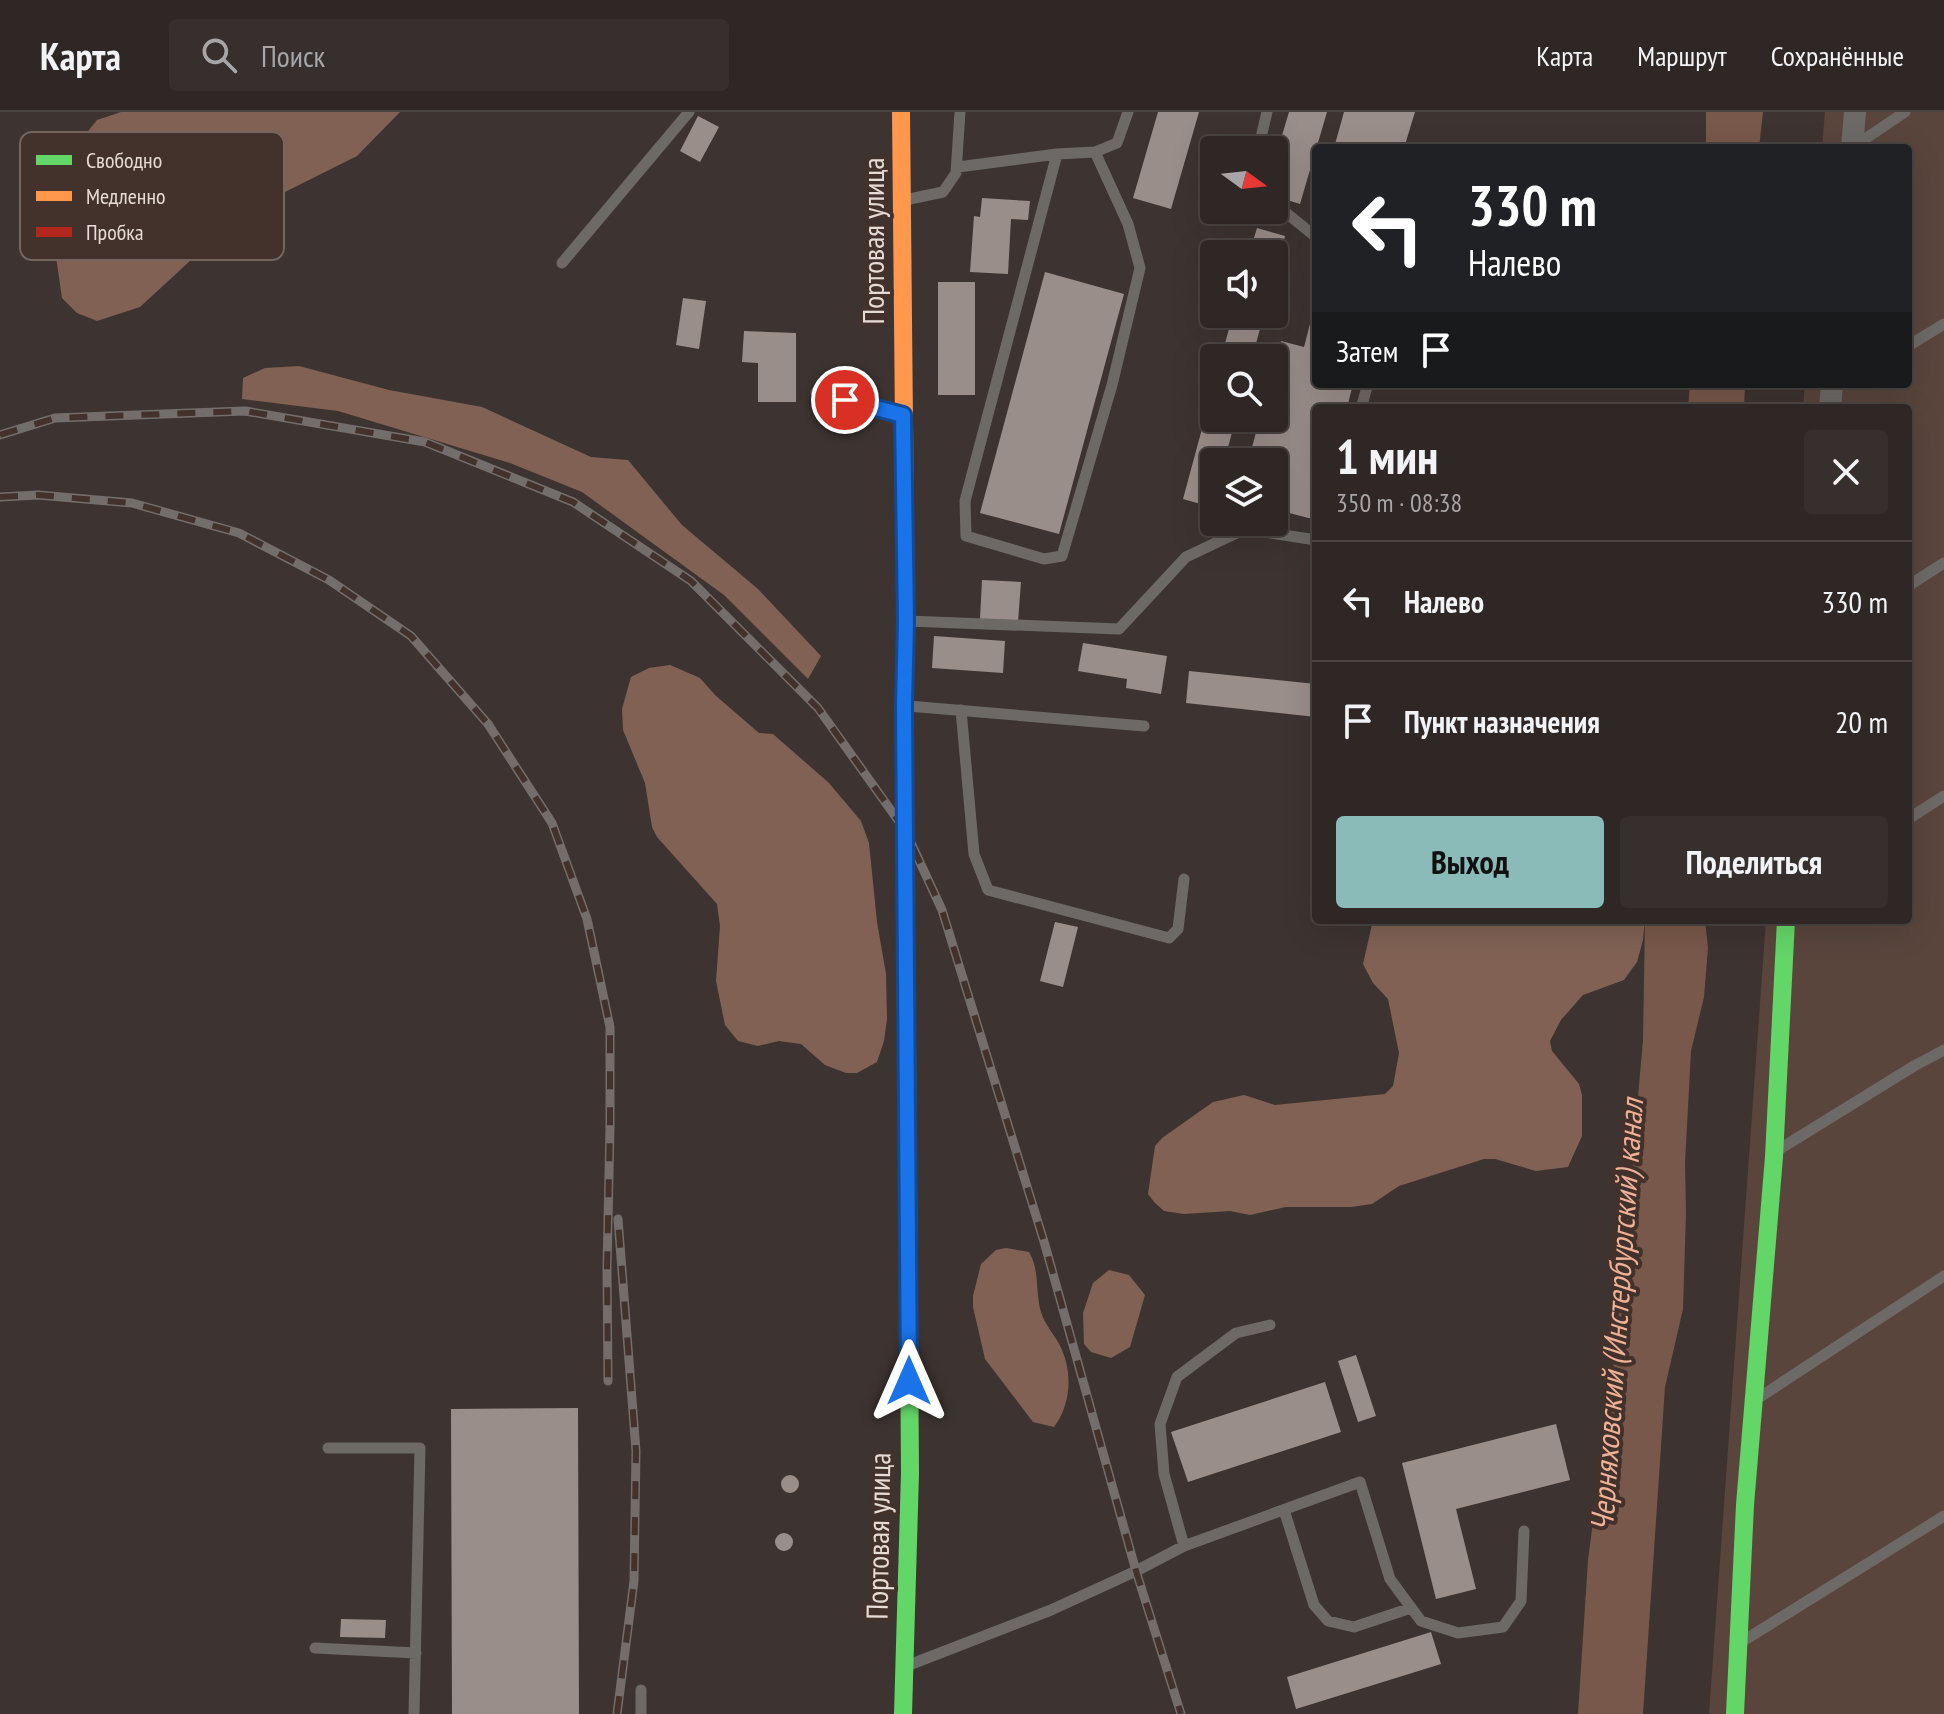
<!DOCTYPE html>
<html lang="ru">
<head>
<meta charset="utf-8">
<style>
	:root { --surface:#2e2725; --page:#362f2d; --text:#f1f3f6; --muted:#a7a5a7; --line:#494442; --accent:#8bbbb9 }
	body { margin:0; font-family:"PT Sans Narrow",sans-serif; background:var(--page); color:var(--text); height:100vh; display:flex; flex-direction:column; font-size:30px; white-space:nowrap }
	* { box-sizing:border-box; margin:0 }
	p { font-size:26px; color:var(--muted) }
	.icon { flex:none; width:44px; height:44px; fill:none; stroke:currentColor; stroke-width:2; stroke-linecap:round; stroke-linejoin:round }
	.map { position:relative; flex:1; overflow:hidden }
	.panel { position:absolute; left:1312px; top:292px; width:600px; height:520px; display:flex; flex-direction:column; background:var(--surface); border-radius:8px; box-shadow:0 8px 32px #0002,0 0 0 2px var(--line) }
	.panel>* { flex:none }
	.hud { position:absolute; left:1312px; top:32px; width:600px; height:244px; border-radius:8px; box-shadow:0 8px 32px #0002,0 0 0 2px var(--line); background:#202124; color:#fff; overflow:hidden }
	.needle { width:52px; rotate:105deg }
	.fabs { position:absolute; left:1200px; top:24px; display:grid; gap:16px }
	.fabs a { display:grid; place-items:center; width:88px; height:88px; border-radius:8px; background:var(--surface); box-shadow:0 8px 32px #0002,0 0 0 2px var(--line); font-size:40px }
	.pin { position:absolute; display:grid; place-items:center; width:68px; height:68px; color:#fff; margin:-34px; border:4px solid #fff; border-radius:50%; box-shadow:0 2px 8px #0007 }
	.me { position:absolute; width:88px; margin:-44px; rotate:0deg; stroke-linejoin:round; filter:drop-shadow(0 0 6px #0008) }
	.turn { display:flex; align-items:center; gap:28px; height:168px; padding:0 24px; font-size:36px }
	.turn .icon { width:104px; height:104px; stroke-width:2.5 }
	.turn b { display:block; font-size:56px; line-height:68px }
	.then { display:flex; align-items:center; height:76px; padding:0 24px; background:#0003; gap:16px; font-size:30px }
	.round { display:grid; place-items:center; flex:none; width:84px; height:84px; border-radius:8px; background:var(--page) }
	.overview { display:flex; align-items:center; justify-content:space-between; height:136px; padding:0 24px }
	h1 { font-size:48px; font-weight:600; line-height:60px }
	.cta { display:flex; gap:16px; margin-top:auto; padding:16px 24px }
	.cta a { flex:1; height:92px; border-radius:8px; background:var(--accent); color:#111; font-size:32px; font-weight:600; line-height:92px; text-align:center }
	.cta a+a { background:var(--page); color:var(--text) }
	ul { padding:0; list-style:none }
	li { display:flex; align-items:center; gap:24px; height:120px; padding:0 24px; border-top:2px solid var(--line) }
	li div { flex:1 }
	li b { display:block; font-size:30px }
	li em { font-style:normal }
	header { display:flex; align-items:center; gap:48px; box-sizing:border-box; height:112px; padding:0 40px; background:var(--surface); border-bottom:2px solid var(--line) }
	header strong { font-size:38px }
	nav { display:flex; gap:44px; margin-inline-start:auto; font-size:28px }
	.search { width:560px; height:72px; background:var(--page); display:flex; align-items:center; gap:20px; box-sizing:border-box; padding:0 28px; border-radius:8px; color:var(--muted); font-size:30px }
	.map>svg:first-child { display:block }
</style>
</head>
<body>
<header>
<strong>Карта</strong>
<div class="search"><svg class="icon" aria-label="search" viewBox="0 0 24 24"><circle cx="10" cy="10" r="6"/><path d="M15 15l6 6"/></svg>Поиск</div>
<nav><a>Карта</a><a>Маршрут</a><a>Сохранённые</a></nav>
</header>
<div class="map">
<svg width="1944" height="1602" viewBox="0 0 1944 1602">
	<rect width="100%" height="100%" fill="#3d3431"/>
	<!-- green -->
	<path fill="#59453c" d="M 1825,0 L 1944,0 L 1944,1602 L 1709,1602 L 1766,808 L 1908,808 L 1908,296 L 1803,296 L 1805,272 L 1908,272 L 1908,36 L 1822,36 Z"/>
	<!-- forest -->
	<path fill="#806154" d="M 121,0 L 400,0 L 357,44 L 241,102 L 140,195 L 97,209 L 77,201 L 62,186 L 53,124 L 85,23 L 97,8 Z
		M 299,254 L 389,278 L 482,295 L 591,345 L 628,348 L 682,413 L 758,477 L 821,544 L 808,567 L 724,483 L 582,380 L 510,351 L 338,299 L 242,287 L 243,266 L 265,256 Z
		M 670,553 L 700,566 L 715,583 L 759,621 L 773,622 L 829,671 L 861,709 L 869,731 L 877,810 L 886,862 L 887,907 L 884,929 L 877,950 L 857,961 L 846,961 L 825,953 L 801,932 L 779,929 L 758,934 L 738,929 L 725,913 L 716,869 L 720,814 L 717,792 L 657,725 L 652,715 L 645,671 L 623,618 L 622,597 L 631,565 L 649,556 Z
		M 1373,808 L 1645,808 L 1643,828 L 1637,850 L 1624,868 L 1583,883 L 1561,908 L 1550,929 L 1552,939 L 1579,972 L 1582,983 L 1582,1024 L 1568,1055 L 1536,1059 L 1495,1047 L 1484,1047 L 1399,1074 L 1372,1092 L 1351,1095 L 1286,1095 L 1250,1103 L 1230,1099 L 1184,1102 L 1164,1099 L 1155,1091 L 1148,1082 L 1155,1034 L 1162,1026 L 1213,990 L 1244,983 L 1275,993 L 1385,982 L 1393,974 L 1399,941 L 1388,887 L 1373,871 L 1363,852 Z
		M 1006,1136 L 1029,1140 C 1040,1158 1035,1180 1041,1200 C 1045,1214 1057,1225 1062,1238 C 1073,1263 1070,1294 1054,1315 L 1033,1310 L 985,1247 L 973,1195 L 973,1184 L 981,1152 L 996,1138 Z
		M 1109,1158 L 1129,1163 L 1145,1183 L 1130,1235 L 1111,1246 L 1091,1240 L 1084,1232 L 1083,1201 L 1093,1171 Z"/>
	<!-- water -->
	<path fill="#78584a" d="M 1706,0 L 1763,0 L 1759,36 L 1706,36 Z
		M 1690,272 L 1745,272 L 1744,296 L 1688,296 Z
		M 1645,808 L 1705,808 L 1708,836 L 1704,885 L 1691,939 L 1685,1051 L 1686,1101 L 1683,1197 L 1665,1275 L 1643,1602 L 1578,1602 L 1588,1448 L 1616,1234 L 1643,928 Z"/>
	<!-- building -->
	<path fill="#9a8e8a" d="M 1158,0 L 1199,0 L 1171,97 L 1133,86 Z
		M 1289,0 L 1327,0 L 1300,92 L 1274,84 L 1274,50 Z
		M 1344,0 L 1415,0 L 1404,36 L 1334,36 Z
		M 698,4 L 719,15 L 700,50 L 680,39 Z
		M 982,86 L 1030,89 L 1028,108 L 1011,107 L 1008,162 L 970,160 L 974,104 L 980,105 Z
		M 1257,116 L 1285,124 L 1275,162 L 1274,142 L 1249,142 Z
		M 1045,160 L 1124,182 L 1059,422 L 980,401 Z
		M 938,170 L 975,170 L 975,283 L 938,283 Z
		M 683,186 L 706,189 L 699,237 L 676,233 Z
		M 1233,202 L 1264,202 L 1252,246 L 1221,246 Z
		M 1310,212 L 1316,214 L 1316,272 L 1353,272 L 1347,296 L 1316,296 L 1316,408 L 1274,397 L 1274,350 L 1248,350 L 1260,306 L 1274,306 L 1274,256 L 1281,229 L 1304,235 Z
		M 744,219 L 796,221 L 796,290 L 758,290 L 758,251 L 742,250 Z
		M 1213,276 L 1214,306 L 1236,306 L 1224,350 L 1214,350 L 1214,385 L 1211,395 L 1183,387 Z
		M 982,468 L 1021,470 L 1018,510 L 980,507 Z
		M 934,524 L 1005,529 L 1003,561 L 932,556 Z
		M 1083,531 L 1167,544 L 1161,582 L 1126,576 L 1127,567 L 1078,559 Z
		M 1189,559 L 1316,572 L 1316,605 L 1186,591 Z
		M 1055,810 L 1078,815 L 1063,875 L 1040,869 Z
		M 1356,1243 L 1376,1304 L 1358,1310 L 1338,1249 Z
		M 1325,1270 L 1341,1320 L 1188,1370 L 1171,1320 Z
		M 578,1296 L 579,1602 L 452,1602 L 451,1297 Z
		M 1556,1312 L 1570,1368 L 1456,1397 L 1476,1477 L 1436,1487 L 1402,1351 Z
		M781 1372a9 9 0 1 1 18 0a9 9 0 1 1-18 0Z
		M775 1430a9 9 0 1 1 18 0a9 9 0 1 1-18 0Z
		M 341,1507 L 386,1508 L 385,1526 L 340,1525 Z
		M 1431,1520 L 1441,1552 L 1296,1597 L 1287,1565 Z"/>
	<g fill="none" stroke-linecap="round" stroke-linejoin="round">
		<!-- lane -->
		<path stroke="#6d6967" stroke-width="11" d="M 1853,35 L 1905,0
			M 1258,38 L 1267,0
			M 1057,42 L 965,389 L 966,424 L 1044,447 L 1062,444 L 1112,273 L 1140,156 L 1128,112 L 1095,40
			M 958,55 L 1057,42 L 1095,40 L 1117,31 L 1128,0
			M 905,88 L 943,80 L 956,61 L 960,0
			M 1274,97 L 1285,100 L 1316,125
			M 562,151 L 689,0
			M 1908,234 L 1944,212
			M 816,280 L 902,303
			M 1361,296 L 1368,272
			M 1908,474 L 1944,451
			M 907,509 L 1119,517 L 1186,445 L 1245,417 L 1316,428
			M 908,594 L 1144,614
			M 961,598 L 974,742 L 988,778 L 1169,826 L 1178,817 L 1184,767
			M 1908,707 L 1944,684
			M 1778,1038 L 1914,954 L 1944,938
			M 1757,1287 L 1944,1164
			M 328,1336 L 420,1336 L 414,1602
			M 1284,1398 L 1314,1493 L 1328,1509 L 1354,1515 L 1411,1496
			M 1184,1434 L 1164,1362 L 1160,1312 L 1177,1265 L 1236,1221 L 1270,1213
			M 1743,1529 L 1944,1404
			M 315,1536 L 416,1541
			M 909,1553 L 1051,1498 L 1136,1459 L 1184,1434 L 1360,1370 L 1390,1467 L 1421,1509 L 1458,1521 L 1503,1515 L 1521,1489 L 1524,1419
			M 641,1602 L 641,1578"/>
		<!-- street -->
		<path stroke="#6d6967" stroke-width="22" d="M 1852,36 L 1855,0
			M 1830,296 L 1832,272"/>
		<!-- fast -->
		<path stroke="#63d668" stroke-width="18" d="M 903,1602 L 910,1361 L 907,930
			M 1735,1602 L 1745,1393 L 1774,1045 L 1786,808"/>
		<!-- slow -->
		<path stroke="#ff974d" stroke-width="18" d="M 901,0 L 905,415"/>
		<!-- jam -->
		<path stroke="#b3261e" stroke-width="18" d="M 905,415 L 906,509 L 904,593 L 907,930"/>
		<!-- rail casing -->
		<g stroke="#736e6c" stroke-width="9">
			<path id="rail" d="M 0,323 L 55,306 L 245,299 L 425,330 L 573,390 L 691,469 L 818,596 L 905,718 L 942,798 L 1045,1133 L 1136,1459 L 1181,1602
				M 0,385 L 38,383 L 132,391 L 239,421 L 329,468 L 411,524 L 488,612 L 552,711 L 587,807 L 610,915 L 610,1015 L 607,1156 L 608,1269
				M 617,1602 L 634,1469 L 636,1339 L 618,1107"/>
		</g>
		<!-- rail -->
		<use href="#rail" stroke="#43322b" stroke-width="6" stroke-dasharray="18" stroke-linecap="butt"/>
	</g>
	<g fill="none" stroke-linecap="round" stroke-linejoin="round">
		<!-- route casing -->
		<g stroke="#114b97" stroke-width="20">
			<path id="route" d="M 845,288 L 903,303 L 906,509 L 904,593 L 909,1269"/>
		</g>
		<!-- route -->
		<use href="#route" stroke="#1a73e8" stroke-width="14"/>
	</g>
	<g text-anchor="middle" stroke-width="8" stroke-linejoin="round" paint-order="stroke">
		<!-- street labels -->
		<g font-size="30" fill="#e6dbd6" stroke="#43322b">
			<text transform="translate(874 129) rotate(-90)" y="10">Портовая улица</text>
			<text transform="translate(879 1424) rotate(-89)" y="10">Портовая улица</text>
		</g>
		<!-- water labels -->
		<g font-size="32" font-style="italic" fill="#efb197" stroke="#43322b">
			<text transform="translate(1617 1203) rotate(-86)" y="11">Черняховский (Инстербургский) канал</text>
		</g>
	</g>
	<!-- legend -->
	<rect x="20" y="20" width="264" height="128" rx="12" fill="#43322b" stroke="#74655e" stroke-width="2"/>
	<rect x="36" y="43" width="36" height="10" fill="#63d668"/>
	<rect x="36" y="79" width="36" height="10" fill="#ff974d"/>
	<rect x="36" y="115" width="36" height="10" fill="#b3261e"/>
	<g font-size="22" fill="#e6dbd6">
		<text x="86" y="56">Свободно</text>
		<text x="86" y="92">Медленно</text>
		<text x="86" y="128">Пробка</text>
	</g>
</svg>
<div class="fabs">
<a><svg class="needle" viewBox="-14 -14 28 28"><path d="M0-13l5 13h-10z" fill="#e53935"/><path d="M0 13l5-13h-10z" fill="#a7a5a7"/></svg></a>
<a><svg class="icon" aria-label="sound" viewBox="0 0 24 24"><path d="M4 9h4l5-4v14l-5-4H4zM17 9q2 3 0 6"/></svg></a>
<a><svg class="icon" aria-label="search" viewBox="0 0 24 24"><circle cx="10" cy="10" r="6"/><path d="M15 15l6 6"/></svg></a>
<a><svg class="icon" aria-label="layers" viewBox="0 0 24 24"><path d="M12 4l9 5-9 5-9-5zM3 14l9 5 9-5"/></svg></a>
</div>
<div class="pin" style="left:845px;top:288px;background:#d93025"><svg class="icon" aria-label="arrive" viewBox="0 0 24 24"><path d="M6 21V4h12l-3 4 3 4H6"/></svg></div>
<svg class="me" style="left:909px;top:1269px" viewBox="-20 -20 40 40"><path d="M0-17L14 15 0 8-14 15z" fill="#1a73e8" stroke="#fff" stroke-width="4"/></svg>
<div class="hud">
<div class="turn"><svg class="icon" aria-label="left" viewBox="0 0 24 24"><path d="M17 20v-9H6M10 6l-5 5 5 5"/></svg><div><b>330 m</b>Налево</div></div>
<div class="then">Затем<svg class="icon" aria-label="arrive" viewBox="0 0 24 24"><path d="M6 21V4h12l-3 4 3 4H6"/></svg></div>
</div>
<section class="panel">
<div class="overview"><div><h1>1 мин</h1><p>350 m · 08:38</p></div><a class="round"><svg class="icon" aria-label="close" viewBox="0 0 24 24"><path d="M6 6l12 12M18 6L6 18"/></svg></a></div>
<ul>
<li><svg class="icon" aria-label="left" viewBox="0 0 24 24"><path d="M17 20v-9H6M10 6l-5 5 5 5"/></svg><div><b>Налево</b></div><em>330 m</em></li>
<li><svg class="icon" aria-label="arrive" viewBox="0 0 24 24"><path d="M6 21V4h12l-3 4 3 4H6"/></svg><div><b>Пункт назначения</b></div><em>20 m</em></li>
</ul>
<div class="cta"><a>Выход</a><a>Поделиться</a></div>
</section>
</div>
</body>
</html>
